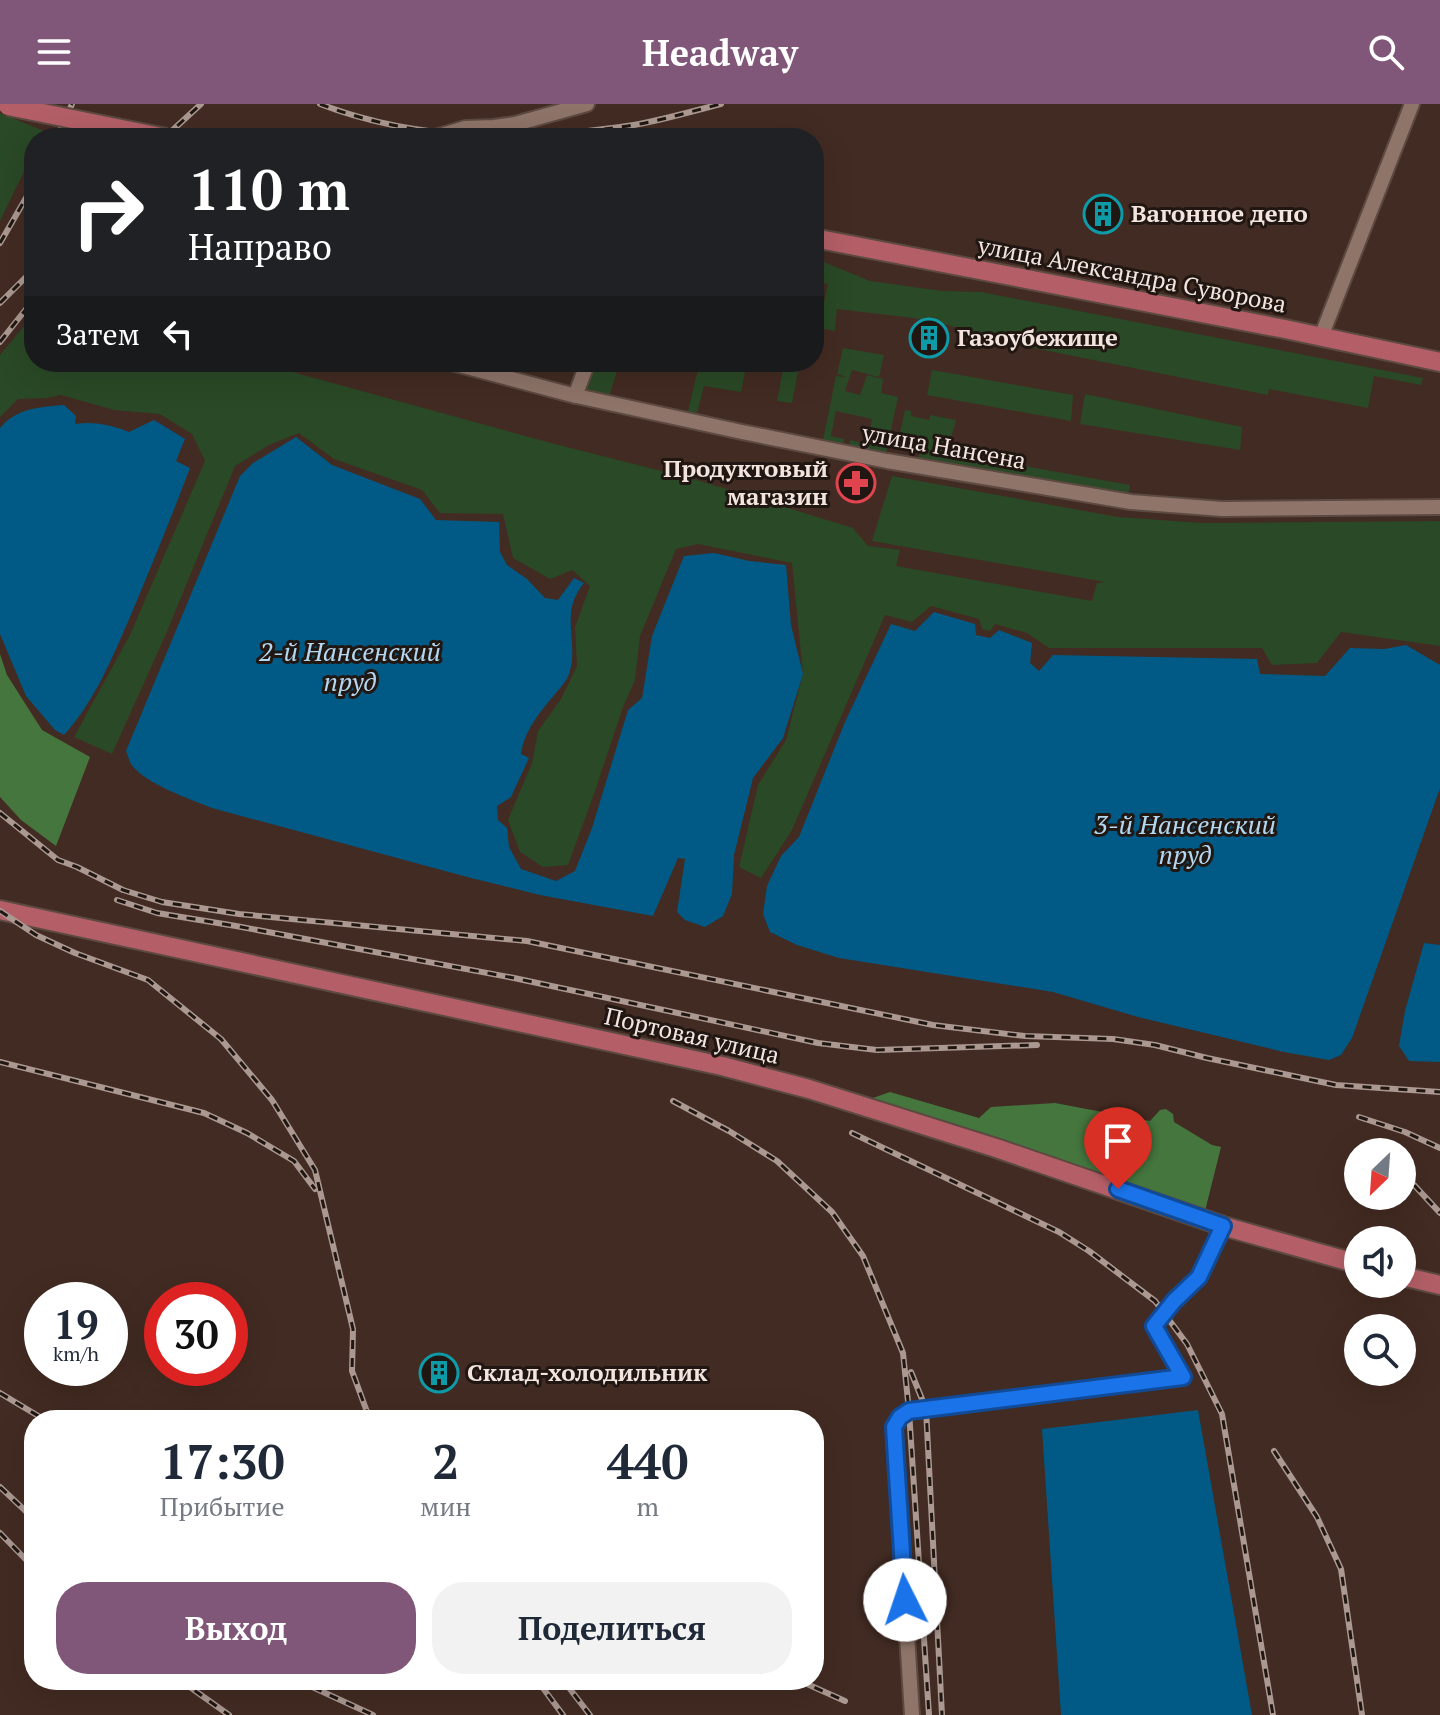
<!DOCTYPE html>
<html lang="ru">
<head>
<meta charset="utf-8">
<style>
	:root { --surface:#fff; --page:#f2f2f3; --text:#1f2937; --muted:#747a83; --accent:#815779 }
	body { margin:0; font-family:"PT Serif",serif; background:var(--page); color:var(--text); height:100vh; display:flex; flex-direction:column; font-size:30px; white-space:nowrap }
	* { box-sizing:border-box; margin:0 }
	p { font-size:26px; color:var(--muted) }
	.icon { flex:none; width:44px; height:44px; fill:none; stroke:currentColor; stroke-width:2; stroke-linecap:round; stroke-linejoin:round }
	.map { position:relative; flex:1; overflow:hidden }
	.sheet { position:absolute; left:24px; top:1306px; width:800px; height:280px; display:flex; flex-direction:column; background:var(--surface); border-radius:32px; box-shadow:0 8px 32px #0002 }
	.sheet>* { flex:none }
	.hud { position:absolute; left:24px; top:24px; width:800px; height:244px; border-radius:32px; box-shadow:0 8px 32px #0002; background:#202124; color:#fff; overflow:hidden }
	.needle { width:52px; rotate:205deg }
	.tools { position:absolute; left:1344px; top:1034px; display:grid; gap:16px }
	.tools a { display:grid; place-items:center; width:72px; height:72px; border-radius:50%; background:var(--surface); box-shadow:0 8px 32px #0002; font-size:40px }
	.speed { position:absolute; left:24px; top:1178px; display:flex; gap:16px; font-size:40px; font-weight:700; text-align:center }
	.speed>* { display:grid; place-content:center; width:104px; height:104px; border-radius:50%; background:var(--surface); box-shadow:0 8px 32px #0002; line-height:1 }
	.speed small { font-size:20px; font-weight:400 }
	.speed .limit { border:12px solid #d22; background:#fff; color:#111 }
	.pin { position:absolute; display:grid; place-items:center; width:68px; height:68px; color:#fff; margin:-82px -34px; border-radius:50% 50% 50% 0; rotate:-45deg; box-shadow:0 0 8px #0007 }
	.pin .icon { rotate:45deg }
	.me { position:absolute; width:88px; margin:-44px; rotate:356deg; stroke-linejoin:round; filter:drop-shadow(0 0 6px #0008) }
	.turn { display:flex; align-items:center; gap:28px; height:168px; padding:0 32px; font-size:36px }
	.turn .icon { width:104px; height:104px; stroke-width:2.5 }
	.turn b { display:block; font-size:56px; line-height:68px }
	.then { display:flex; align-items:center; height:76px; padding:0 32px; background:#0003; gap:16px; font-size:30px }
	.eta { display:flex; justify-content:space-evenly; align-items:center; height:136px; text-align:center }
	.eta b { font-size:48px; font-weight:700; line-height:56px }
	.action { display:flex; gap:16px; margin-top:auto; padding:16px 32px }
	.action a { flex:1; height:92px; border-radius:32px; background:var(--accent); color:#fff; font-size:32px; font-weight:700; line-height:92px; text-align:center }
	.action a+a { background:var(--page); color:var(--text) }
	header { display:flex; justify-content:space-between; align-items:center; height:104px; padding:0 32px; background:var(--accent); color:#fff; font-size:36px; font-weight:700 }
	.map>svg:first-child { display:block }
</style>
</head>
<body>
<header><svg class="icon" aria-label="menu" viewBox="0 0 24 24"><path d="M4 6h16M4 12h16M4 18h16"/></svg>Headway<svg class="icon" aria-label="search" viewBox="0 0 24 24"><circle cx="10" cy="10" r="6"/><path d="M15 15l6 6"/></svg></header>
<div class="map">
<svg width="1440" height="1611" viewBox="0 0 1440 1611">
	<rect width="100%" height="100%" fill="#422b22"/>
	<!-- green -->
	<path fill="#2a4926" d="M 0,9 L 44,27 L 40,34 L 34,34 L 34,47 L 0,117 Z
		M 814,154 L 870,177 L 942,187 L 981,188 L 1423,274 L 1421,281 L 1374,272 L 1368,304 L 1269,285 L 1268,291 L 1008,239 L 951,222 L 913,214 L 837,205 L 835,227 L 814,223 L 814,210 L 821,211 L 828,180 L 814,177 Z
		M 34,210 L 34,258 L 256,258 L 551,339 L 697,376 L 853,424 L 868,442 L 900,446 L 896,462 L 1092,497 L 1097,479 L 1105,478 L 872,437 L 892,372 L 1118,413 L 1202,419 L 1440,417 L 1440,542 L 1341,528 L 1317,559 L 1272,561 L 1262,544 L 1049,544 L 1027,529 L 995,520 L 990,527 L 982,525 L 979,515 L 931,502 L 912,518 L 885,511 L 792,726 L 761,774 L 739,763 L 758,681 L 786,636 L 803,570 L 792,459 L 698,440 L 676,445 L 640,532 L 635,576 L 623,603 L 594,690 L 568,761 L 543,763 L 520,748 L 508,716 L 532,659 L 538,627 L 561,595 L 577,562 L 575,523 L 590,482 L 572,466 L 550,475 L 513,454 L 503,410 L 440,409 L 422,386 L 334,355 L 299,329 L 269,341 L 235,362 L 166,530 L 112,650 L 74,633 L 130,531 L 205,357 L 192,330 L 160,310 L 114,306 L 61,291 L 47,294 L 18,295 L 0,313 L 0,251 Z
		M 843,244 L 884,251 L 879,273 L 852,266 L 845,287 L 860,291 L 867,271 L 883,275 L 881,289 L 898,293 L 885,354 L 849,346 L 850,336 L 867,340 L 872,315 L 836,307 L 831,332 L 844,335 L 843,345 L 822,341 L 836,272 L 847,273 L 837,270 Z
		M 597,258 L 620,258 L 609,292 L 586,287 Z
		M 689,258 L 747,258 L 741,288 L 704,282 L 697,309 L 688,307 L 699,261 Z
		M 761,258 L 800,258 L 792,299 L 777,297 L 783,265 L 761,260 Z
		M 932,266 L 1073,291 L 1071,317 L 927,291 Z
		M 1085,290 L 1242,323 L 1240,346 L 1080,320 Z
		M 905,306 L 911,307 L 911,312 L 929,316 L 930,311 L 956,316 L 948,345 L 952,349 L 1130,381 L 1128,394 L 918,358 L 920,342 L 898,338 Z"/>
	<!-- forest -->
	<path fill="#45763e" d="M 0,550 L 7,571 L 42,626 L 90,653 L 56,742 L 21,716 L 0,693 Z
		M 890,988 L 979,1014 L 991,1003 L 1055,999 L 1150,1017 L 1160,1006 L 1166,1005 L 1173,1010 L 1174,1018 L 1212,1041 L 1221,1043 L 1205,1107 L 870,995 Z"/>
	<!-- water -->
	<path fill="#005a85" d="M 64,301 L 76,312 L 75,320 C 95,317 111,321 129,328 L 154,316 L 185,335 L 176,357 L 190,364 C 171,414 151,463 130,513 C 112,554 95,597 64,631 L 55,626 L 26,592 L 0,530 L 0,324 C 17,304 39,303 64,301 Z
		M 296,333 L 332,361 L 420,395 L 436,416 L 499,418 L 500,448 L 507,461 L 527,475 L 545,494 L 558,496 L 574,474 L 584,479 C 558,510 580,538 569,570 C 566,578 560,584 555,590 C 540,608 524,627 521,650 L 529,654 L 511,693 L 497,702 L 498,716 L 507,724 L 509,743 L 521,765 L 556,777 L 575,767 L 592,724 L 628,606 L 642,594 L 652,532 L 684,452 L 714,449 L 749,457 L 786,461 L 791,521 L 803,570 L 783,634 L 753,674 L 734,751 L 732,790 L 723,812 L 705,823 L 685,816 L 677,808 L 685,755 L 678,754 L 653,812 L 540,791 L 471,774 L 212,704 C 190,695 145,680 131,660 C 129,656 128,652 126,647 L 240,372 L 253,359 Z
		M 934,508 L 975,520 L 976,531 L 990,534 L 999,526 L 1032,539 L 1030,559 L 1039,567 L 1053,551 L 1257,555 L 1260,570 L 1325,572 L 1350,544 L 1384,545 L 1406,541 L 1440,561 L 1440,684 L 1352,934 L 1341,951 L 1329,956 L 1284,948 L 1138,913 L 1053,888 L 839,854 L 797,841 L 770,828 L 763,810 L 767,782 L 781,752 L 799,733 L 845,618 L 891,520 L 915,527 Z
		M 1424,839 L 1440,841 L 1440,958 L 1409,957 L 1399,942 L 1405,907 Z
		M 1198,1306 L 1252,1611 L 1061,1611 L 1042,1325 Z"/>
	<g fill="none" stroke-linecap="round" stroke-linejoin="round">
		<!-- minor casing -->
		<g stroke="#5c4941" stroke-width="18">
			<path id="minor" d="M 432,34 L 465,24 L 494,23 L 515,20 L 587,0
				M 1321,233 L 1412,0
				M 448,258 L 572,291 L 742,328 L 887,357 L 1131,398 L 1222,405 L 1440,403
				M 575,292 L 588,258
				M 912,1611 L 894,1323 L 900,1313 L 909,1307 L 1183,1273 L 1154,1222 L 1174,1197 L 1199,1173 L 1223,1122"/>
		</g>
		<!-- major casing -->
		<g stroke="#5c4941" stroke-width="22">
			<path id="major" d="M 814,134 L 1285,225 L 1440,258
				M 0,806 L 722,962 L 809,985 L 996,1044 L 1223,1122 L 1358,1160
				M 1402,1172 L 1440,1181"/>
		</g>
		<!-- minor -->
		<use href="#minor" stroke="#8e7469" stroke-width="14"/>
		<!-- major -->
		<use href="#major" stroke="#b45f67" stroke-width="18"/>
		<!-- rail casing -->
		<g stroke="#aa9891" stroke-width="6">
			<path id="rail" d="M 320,0 C 416,37 519,37 620,23 C 654,19 688,8 721,0
				M 57,34 L 72,0
				M 164,34 L 201,0
				M 0,139 L 34,80
				M 0,199 L 34,165
				M 0,238 L 34,195
				M 0,709 L 58,756 L 77,763 L 123,786 L 162,798 L 239,810 L 527,837 L 933,921 L 1025,932 L 1113,935 L 1155,941 L 1207,954 L 1336,981 L 1440,988
				M 117,796 L 157,809 L 236,822 L 514,874 L 818,939 L 877,946 L 1037,941
				M 0,807 L 36,831 L 75,849 L 148,876 L 221,935 L 272,996 L 315,1066 L 353,1225 L 352,1267 L 370,1316
				M 0,958 L 204,1009 L 247,1029 L 294,1057 L 315,1085
				M 673,997 L 729,1027 L 777,1057 L 832,1108 L 863,1152 L 903,1249 L 909,1307 L 929,1611
				M 1359,1013 L 1405,1028 L 1440,1044
				M 852,1029 L 1059,1128 L 1089,1147 L 1155,1197 L 1187,1240 L 1222,1310 L 1273,1611
				M 1402,1068 L 1440,1109
				M 911,1268 L 926,1305 L 942,1611
				M 0,1289 L 45,1316
				M 1274,1347 L 1317,1413 L 1341,1465 L 1362,1611
				M 0,1383 L 34,1415
				M 0,1429 L 34,1464
				M 180,1576 L 229,1611
				M 297,1576 L 373,1611
				M 537,1576 L 563,1611
				M 563,1576 L 590,1611
				M 798,1576 L 845,1597"/>
		</g>
		<!-- rail -->
		<use href="#rail" stroke="#211712" stroke-width="3" stroke-dasharray="9" stroke-linecap="butt"/>
		<!-- major-bridge casing -->
		<g stroke="#5c4941" stroke-width="22" stroke-linecap="butt">
			<path id="major-bridge" d="M 8,2 L 166,34"/>
		</g>
		<!-- major-bridge -->
		<use href="#major-bridge" stroke="#b45f67" stroke-width="18"/>
	</g>
	<g fill="none" stroke-linecap="round" stroke-linejoin="round">
		<!-- route casing -->
		<g stroke="#114b97" stroke-width="20">
			<path id="route" d="M 905,1496 L 894,1323 L 900,1313 L 909,1307 L 1183,1273 L 1154,1222 L 1174,1197 L 1199,1173 L 1223,1122 L 1118,1085"/>
		</g>
		<!-- route -->
		<use href="#route" stroke="#1a73e8" stroke-width="14"/>
	</g>
	<!-- icons -->
	<defs>
		<g id="building-ring" transform="scale(2)"><circle r="9.5" fill="#211712" stroke="#0f9aa8" stroke-width="1.5"/><path d="M-4-6H4V6H1V3H-1V6H-4ZM-2.5-4.3h1.7v1.8h-1.7ZM.8-4.3h1.7v1.8H.8ZM-2.5-1h1.7V.8h-1.7ZM.8-1h1.7V.8H.8Z" fill="#0f9aa8"/></g>
		<g id="pharmacy-ring" transform="scale(2)"><circle r="9.5" fill="#211712" stroke="#e0444e" stroke-width="1.5"/><path d="M-2-6h4v4h4v4h-4v4h-4v-4h-4v-4h4Z" fill="#e0444e"/></g>
	</defs>
	<g fill-rule="evenodd">
		<use href="#building-ring" x="1103" y="110"/>
		<use href="#building-ring" x="929" y="234"/>
		<use href="#pharmacy-ring" x="856" y="379"/>
		<use href="#building-ring" x="439" y="1269"/>
	</g>
	<g text-anchor="middle" stroke-width="6" stroke-linejoin="round" paint-order="stroke">
		<!-- poi labels -->
		<g font-size="24" font-weight="bold" fill="#f3e4de" stroke="#211712" text-anchor="start">
			<text x="1131" y="118">Вагонное депо</text>
			<text x="957" y="242">Газоубежище</text>
			<text x="828" y="373" text-anchor="end">Продуктовый<tspan x="828" dy="28">магазин</tspan></text>
			<text x="467" y="1277">Склад-холодильник</text>
		</g>
		<!-- street labels -->
		<g font-size="24" fill="#f3e4de" stroke="#211712">
			<text transform="translate(1132 171) rotate(11)" y="8">улица Александра Суворова</text>
			<text transform="translate(944 343) rotate(10)" y="8">улица Нансена</text>
			<text transform="translate(692 932) rotate(13)" y="8">Портовая улица</text>
		</g>
		<!-- water labels -->
		<g font-size="26" font-style="italic" fill="#b3d7f0" stroke="#211712">
			<text x="350" y="557">2-й Нансенский<tspan x="350" dy="30">пруд</tspan></text>
			<text x="1185" y="730">3-й Нансенский<tspan x="1185" dy="30">пруд</tspan></text>
		</g>
	</g>
</svg>
<div class="tools">
<a><svg class="needle" viewBox="-14 -14 28 28"><path d="M0-13l5 13h-10z" fill="#e53935"/><path d="M0 13l5-13h-10z" fill="#747a83"/></svg></a>
<a><svg class="icon" aria-label="sound" viewBox="0 0 24 24"><path d="M4 9h4l5-4v14l-5-4H4zM17 9q2 3 0 6"/></svg></a>
<a><svg class="icon" aria-label="search" viewBox="0 0 24 24"><circle cx="10" cy="10" r="6"/><path d="M15 15l6 6"/></svg></a>
</div>
<div class="speed"><div>19<small>km/h</small></div><div class="limit">30</div></div>
<div class="pin" style="left:1118px;top:1085px;background:#d93025"><svg class="icon" aria-label="arrive" viewBox="0 0 24 24"><path d="M6 21V4h12l-3 4 3 4H6"/></svg></div>
<svg class="me" style="left:905px;top:1496px" viewBox="-20 -20 40 40"><circle r="19" fill="#fff"/><path d="M0-13L10 11 0 6-10 11z" fill="#1a73e8"/></svg>
<div class="hud">
<div class="turn"><svg class="icon" aria-label="right" viewBox="0 0 24 24"><path d="M7 20v-9h11M14 6l5 5-5 5"/></svg><div><b>110 m</b>Направо</div></div>
<div class="then">Затем<svg class="icon" aria-label="left" viewBox="0 0 24 24"><path d="M17 20v-9H6M10 6l-5 5 5 5"/></svg></div>
</div>
<section class="sheet">
<div class="eta">
<div><b>17:30</b><p>Прибытие</p></div>
<div><b>2</b><p>мин</p></div>
<div><b>440</b><p>m</p></div>
</div>
<div class="action"><a>Выход</a><a>Поделиться</a></div>
</section>
</div>
</body>
</html>
